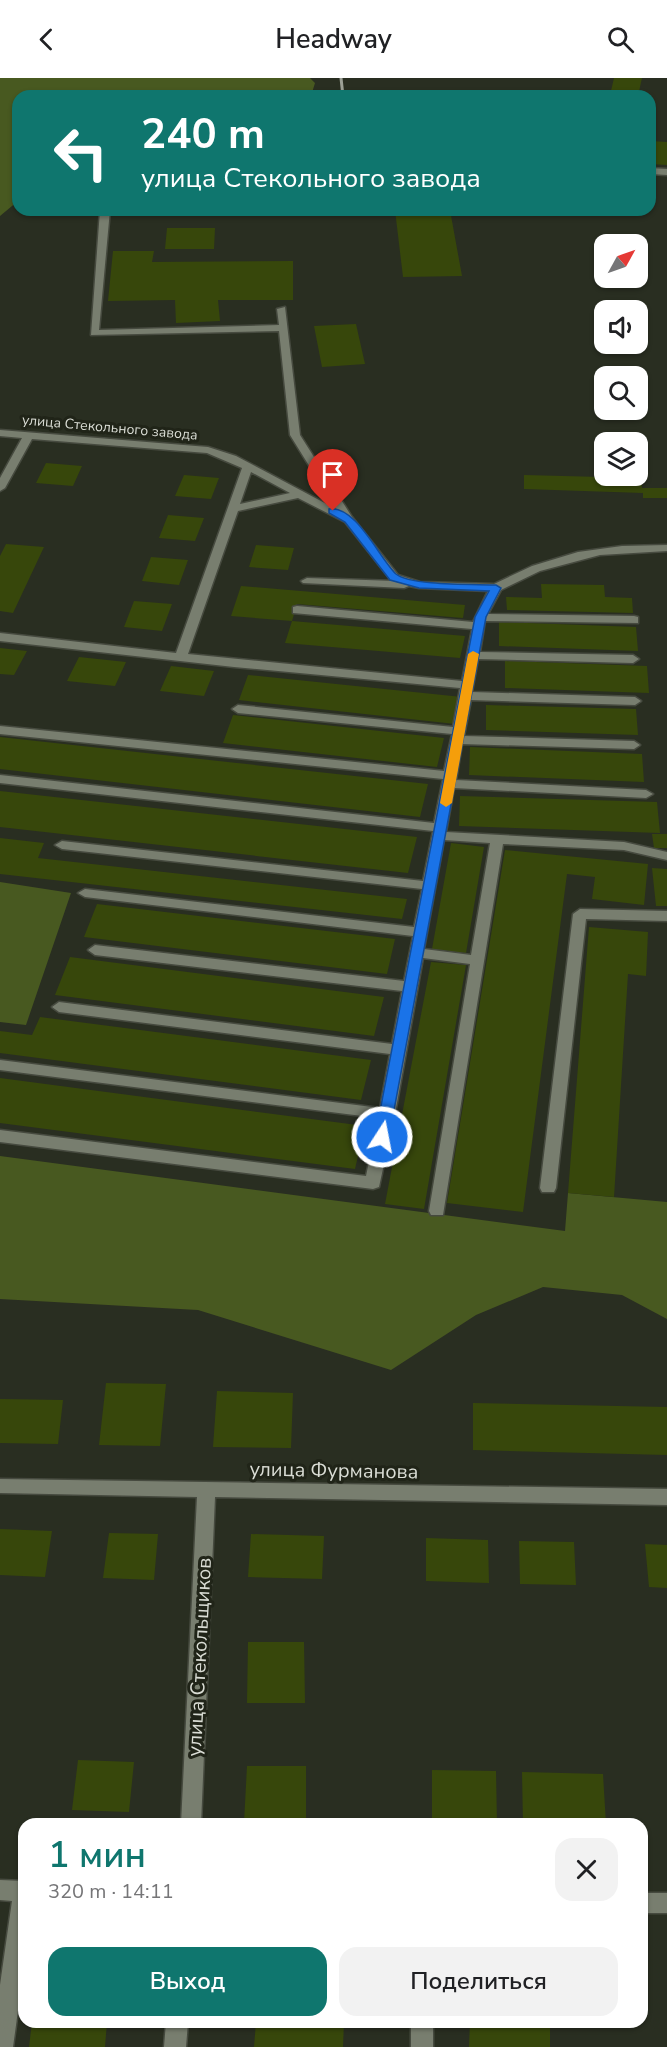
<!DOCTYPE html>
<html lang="ru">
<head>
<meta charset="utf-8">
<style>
	:root { --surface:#fff; --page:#f2f2f2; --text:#202124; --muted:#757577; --accent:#0f766e }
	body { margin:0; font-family:"Nunito Sans",sans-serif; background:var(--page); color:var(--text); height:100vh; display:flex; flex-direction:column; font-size:22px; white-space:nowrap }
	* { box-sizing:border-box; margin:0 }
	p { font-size:20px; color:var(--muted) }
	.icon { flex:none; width:33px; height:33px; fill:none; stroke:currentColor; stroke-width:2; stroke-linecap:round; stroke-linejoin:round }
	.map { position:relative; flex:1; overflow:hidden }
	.side { position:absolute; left:18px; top:1740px; width:630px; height:210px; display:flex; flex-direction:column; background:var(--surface); border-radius:18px; box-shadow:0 2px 4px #0004 }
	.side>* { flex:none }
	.top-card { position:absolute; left:12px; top:12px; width:644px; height:126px; border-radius:18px; box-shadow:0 2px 4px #0004; background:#0f766e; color:#fff; overflow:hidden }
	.needle { width:39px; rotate:50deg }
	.buttons { position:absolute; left:594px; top:156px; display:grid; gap:12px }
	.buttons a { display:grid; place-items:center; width:54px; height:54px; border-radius:12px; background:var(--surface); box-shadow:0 2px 4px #0004; font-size:30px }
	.pin { position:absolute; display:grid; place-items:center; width:51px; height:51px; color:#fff; margin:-62px -26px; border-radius:50% 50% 50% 0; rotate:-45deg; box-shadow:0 0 6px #0007 }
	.pin .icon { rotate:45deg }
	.me { position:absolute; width:66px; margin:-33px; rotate:11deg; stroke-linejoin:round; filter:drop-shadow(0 0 4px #0008) }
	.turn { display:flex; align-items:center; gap:21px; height:126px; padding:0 30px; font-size:27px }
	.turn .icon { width:78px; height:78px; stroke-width:2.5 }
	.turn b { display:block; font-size:42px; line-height:51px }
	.round { display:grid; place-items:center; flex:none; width:63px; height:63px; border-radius:18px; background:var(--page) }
	.head { display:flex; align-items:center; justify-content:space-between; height:102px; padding:0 30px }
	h1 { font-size:36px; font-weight:600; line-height:45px; color:var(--accent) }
	.primary-button { display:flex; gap:12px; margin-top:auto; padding:12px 30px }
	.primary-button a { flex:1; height:69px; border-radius:18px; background:var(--accent); color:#fff; font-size:24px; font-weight:600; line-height:69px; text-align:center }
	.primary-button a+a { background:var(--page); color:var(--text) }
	header { display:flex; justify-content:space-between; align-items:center; height:78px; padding:0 30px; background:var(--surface); font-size:27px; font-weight:600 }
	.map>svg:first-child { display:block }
</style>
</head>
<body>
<header><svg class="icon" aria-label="back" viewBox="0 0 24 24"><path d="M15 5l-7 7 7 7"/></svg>Headway<svg class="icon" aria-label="search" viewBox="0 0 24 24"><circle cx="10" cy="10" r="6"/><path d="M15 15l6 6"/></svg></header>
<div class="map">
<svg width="667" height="1969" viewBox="0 0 667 1969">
	<rect width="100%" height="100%" fill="#292e21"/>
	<!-- forest -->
	<path fill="#485920" d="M 0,0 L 310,0 L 315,5 L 311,18 L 18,18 L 18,123 L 0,138 Z
		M 0,804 L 71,815 L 26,947 L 0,944 Z
		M 0,1078 L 565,1153 L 568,1115 L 667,1124 L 667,1241 L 622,1217 L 543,1209 L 476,1237 L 391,1292 L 198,1232 L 0,1221 Z"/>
	<!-- building -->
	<path fill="#37470b" d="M 614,0 L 642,0 L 638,18 L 610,17 Z
		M 650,63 L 667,64 L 667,87 L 650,86 Z
		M 395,132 L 450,132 L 462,198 L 403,199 Z
		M 167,150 L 215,150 L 214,171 L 165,171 Z
		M 113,173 L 154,173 L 152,184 L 293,183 L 293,222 L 218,222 L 220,243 L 176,245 L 175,222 L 108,223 Z
		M 356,246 L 365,286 L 322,289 L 314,248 Z
		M 46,385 L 82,388 L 73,408 L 36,405 Z
		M 184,397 L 219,400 L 211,421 L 175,418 Z
		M 524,397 L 641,400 L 642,410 L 667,410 L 667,420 L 643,420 L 643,415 L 524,411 Z
		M 168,437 L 204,440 L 195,463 L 159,460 Z
		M 6,466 L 44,469 L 13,535 L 0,533 L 0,478 Z
		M 256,467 L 294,470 L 288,492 L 249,489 Z
		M 151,479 L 188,482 L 179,507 L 142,503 Z
		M 541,506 L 604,507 L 605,519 L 632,520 L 633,535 L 507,532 L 506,519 L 542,520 Z
		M 241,508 L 465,527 L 463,540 L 297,526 L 292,543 L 231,538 Z
		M 134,523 L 172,526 L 162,553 L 124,549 Z
		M 292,543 L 465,558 L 460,580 L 285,565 Z
		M 499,544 L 636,549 L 638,573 L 499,568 Z
		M 0,570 L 27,573 L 14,597 L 0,596 Z
		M 79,579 L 126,584 L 115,608 L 67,603 Z
		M 505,583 L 647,588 L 649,615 L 505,610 Z
		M 171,588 L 214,593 L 204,618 L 160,613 Z
		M 248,597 L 462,619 L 455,646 L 239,622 Z
		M 486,627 L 636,631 L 638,657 L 486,652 Z
		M 233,637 L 444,660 L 437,689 L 223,665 Z
		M 0,659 L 428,706 L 420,739 L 0,691 Z
		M 470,669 L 642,676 L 644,704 L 469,697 Z
		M 0,713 L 417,759 L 408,795 L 0,749 Z
		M 460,718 L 657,724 L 660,755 L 459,748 Z
		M 652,756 L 667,756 L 667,770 L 654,770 Z
		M 0,760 L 44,765 L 38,780 L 407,821 L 402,841 L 0,796 Z
		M 451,765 L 484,769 L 466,875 L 432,871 Z
		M 505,772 L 648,786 L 644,827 L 592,821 L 595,799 L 567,796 L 523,1134 L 447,1125 Z
		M 652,790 L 667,791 L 667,828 L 656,828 Z
		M 97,826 L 395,861 L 387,896 L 84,859 Z
		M 589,849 L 648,854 L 646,898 L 628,896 L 614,1119 L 568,1115 Z
		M 70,879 L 384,919 L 374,958 L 55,917 Z
		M 431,884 L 466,887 L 424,1131 L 385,1126 Z
		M 40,939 L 371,982 L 361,1022 L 0,975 L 0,953 L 32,957 Z
		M 0,1000 L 365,1048 L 355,1091 L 0,1045 Z
		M 106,1305 L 166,1306 L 160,1368 L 99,1367 Z
		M 217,1313 L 293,1315 L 291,1370 L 213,1369 Z
		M 0,1321 L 63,1322 L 58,1366 L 0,1365 Z
		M 473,1325 L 667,1329 L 667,1377 L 473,1372 Z
		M 0,1451 L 52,1453 L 45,1499 L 0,1497 Z
		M 109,1455 L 158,1456 L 154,1502 L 103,1500 Z
		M 251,1456 L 324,1458 L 322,1501 L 248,1499 Z
		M 426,1460 L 488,1462 L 489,1505 L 426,1503 Z
		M 519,1463 L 574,1464 L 576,1507 L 520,1506 Z
		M 645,1466 L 667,1467 L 667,1510 L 649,1509 Z
		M 248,1564 L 304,1564 L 305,1625 L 247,1625 Z
		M 78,1682 L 134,1684 L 129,1734 L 72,1732 Z
		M 247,1688 L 306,1688 L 306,1745 L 244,1745 Z
		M 432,1692 L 496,1693 L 497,1746 L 432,1746 Z
		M 522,1694 L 603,1696 L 606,1746 L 523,1746 Z
		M 32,1944 L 107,1944 L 105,1969 L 29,1969 Z
		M 256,1944 L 344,1944 L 343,1969 L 254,1969 Z
		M 470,1944 L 550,1944 L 550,1969 L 469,1969 Z"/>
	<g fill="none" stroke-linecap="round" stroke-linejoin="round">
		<!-- minor casing -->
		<g stroke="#464a3f" stroke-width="3">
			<path id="minor" d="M 650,90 L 667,91 L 667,97 L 650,96 Z
				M 100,132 L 110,132 L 99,252 L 279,247 L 277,231 L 285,229 L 300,357 L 352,439 L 398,497 L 420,504 L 494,506 L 532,488 L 578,474 L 622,468 L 667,467 L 667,473 L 600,477 L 540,493 L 501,512 L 488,536 L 634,538 L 638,539 L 638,545 L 485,543 L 480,574 L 633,577 L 639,581 L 633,585 L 478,581 L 472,614 L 635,619 L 641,623 L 635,627 L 471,622 L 464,658 L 634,663 L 640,667 L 634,671 L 462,666 L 456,702 L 646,712 L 653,716 L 646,720 L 454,710 L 446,754 L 624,764 L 667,774 L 667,782 L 624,772 L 503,766 L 443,1137 L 431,1137 L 429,1133 L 470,886 L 423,880 L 395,1036 L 379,1109 L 373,1111 L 0,1064 L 0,1052 L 366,1098 L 378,1040 L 0,992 L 0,982 L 380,1030 L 390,976 L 59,934 L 52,929 L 59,924 L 392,966 L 402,913 L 95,877 L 88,872 L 95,867 L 404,903 L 413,858 L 85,819 L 78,815 L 85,811 L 414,849 L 422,811 L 62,771 L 55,767 L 62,763 L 423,803 L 433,753 L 0,705 L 0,697 L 434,745 L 443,701 L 0,656 L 0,648 L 444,693 L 452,656 L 238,635 L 232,631 L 238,627 L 453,649 L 460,610 L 234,589 L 0,563 L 0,555 L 176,575 L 242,390 L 207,375 L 32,361 L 5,410 L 0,413 L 0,400 L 22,360 L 0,358 L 0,352 L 208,369 L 236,378 L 336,431 L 290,357 L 279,253 L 91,257 ZM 251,394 L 290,415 L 240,426 ZM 298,420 L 345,444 L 390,501 L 395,503 L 307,500 L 301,503 L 303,505 L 404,510 L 409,508 L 419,510 L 488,513 L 473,544 L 297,528 L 293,529 L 293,535 L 472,551 L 462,603 L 188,576 L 238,433 ZM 444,762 L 490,765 L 471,877 L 424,871 Z
				M 580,831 L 667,833 L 667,843 L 586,841 L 556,1110 L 554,1114 L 542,1114 L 540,1110 L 573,836 Z
				M 0,1401 L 667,1411 L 667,1427 L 215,1419 L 201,1746 L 181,1746 L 197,1419 L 0,1415 Z
				M 0,1802 L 24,1803 L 24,1889 L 13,1969 L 0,1969 L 0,1907 L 12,1823 L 0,1822 Z
				M 642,1815 L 667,1815 L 667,1835 L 642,1835 Z
				M 166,1944 L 188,1944 L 186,1969 L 164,1969 Z
				M 411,1944 L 433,1944 L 433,1969 L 411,1969 Z"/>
		</g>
		<!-- minor -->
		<use href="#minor" fill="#787e6f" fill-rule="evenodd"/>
		<!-- rail -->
		<path stroke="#9ca096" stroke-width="3" d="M 341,0 L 343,18"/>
	</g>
	<!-- route -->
	<path fill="#1a73e8" stroke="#114b97" stroke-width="1.5" d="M 329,431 C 356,427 379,480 396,496 C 410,508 475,506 496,507 L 501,510 L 486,539 L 389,1059 L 382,1064 L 375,1059 L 475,539 L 489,513 L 419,510 L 390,502 L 345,444 L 329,435 Z"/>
	<!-- slow -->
	<path fill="#f59e0b" d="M 473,573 L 479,576 L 452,725 L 446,729 L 440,725 L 468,576 Z"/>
	<g text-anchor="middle" stroke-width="6" stroke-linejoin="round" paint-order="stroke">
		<!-- far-street labels -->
		<g font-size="14" fill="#daddd5" stroke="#202418">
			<text transform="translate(110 349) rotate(5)" y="5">улица Стекольного завода</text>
		</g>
		<!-- near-street labels -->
		<g font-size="20" fill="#daddd5" stroke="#202418">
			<text transform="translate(334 1392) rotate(1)" y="7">улица Фурманова</text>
			<text transform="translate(199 1579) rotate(-87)" y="7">улица Стекольщиков</text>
		</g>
	</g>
</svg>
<div class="buttons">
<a><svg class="needle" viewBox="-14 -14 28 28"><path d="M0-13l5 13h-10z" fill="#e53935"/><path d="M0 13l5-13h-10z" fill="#757577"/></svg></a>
<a><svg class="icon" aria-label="sound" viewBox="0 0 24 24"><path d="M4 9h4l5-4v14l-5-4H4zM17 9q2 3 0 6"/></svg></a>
<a><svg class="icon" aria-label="search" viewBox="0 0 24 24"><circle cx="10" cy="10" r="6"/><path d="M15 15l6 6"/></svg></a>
<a><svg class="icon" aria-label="layers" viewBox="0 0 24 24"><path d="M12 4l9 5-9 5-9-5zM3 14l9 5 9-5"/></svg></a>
</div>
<div class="pin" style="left:333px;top:433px;background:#d93025"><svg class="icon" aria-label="arrive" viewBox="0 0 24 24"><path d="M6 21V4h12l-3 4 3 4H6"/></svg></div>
<svg class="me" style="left:382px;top:1059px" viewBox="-20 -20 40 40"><circle r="17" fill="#1a73e8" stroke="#fff" stroke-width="3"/><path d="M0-11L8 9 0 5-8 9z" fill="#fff"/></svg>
<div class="top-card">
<div class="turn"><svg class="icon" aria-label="left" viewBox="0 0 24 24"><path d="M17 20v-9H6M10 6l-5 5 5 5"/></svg><div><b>240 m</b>улица Стекольного завода</div></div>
</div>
<section class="side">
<div class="head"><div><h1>1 мин</h1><p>320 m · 14:11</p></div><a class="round"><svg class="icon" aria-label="close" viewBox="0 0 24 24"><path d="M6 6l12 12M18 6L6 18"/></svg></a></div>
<div class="primary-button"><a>Выход</a><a>Поделиться</a></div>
</section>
</div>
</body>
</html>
